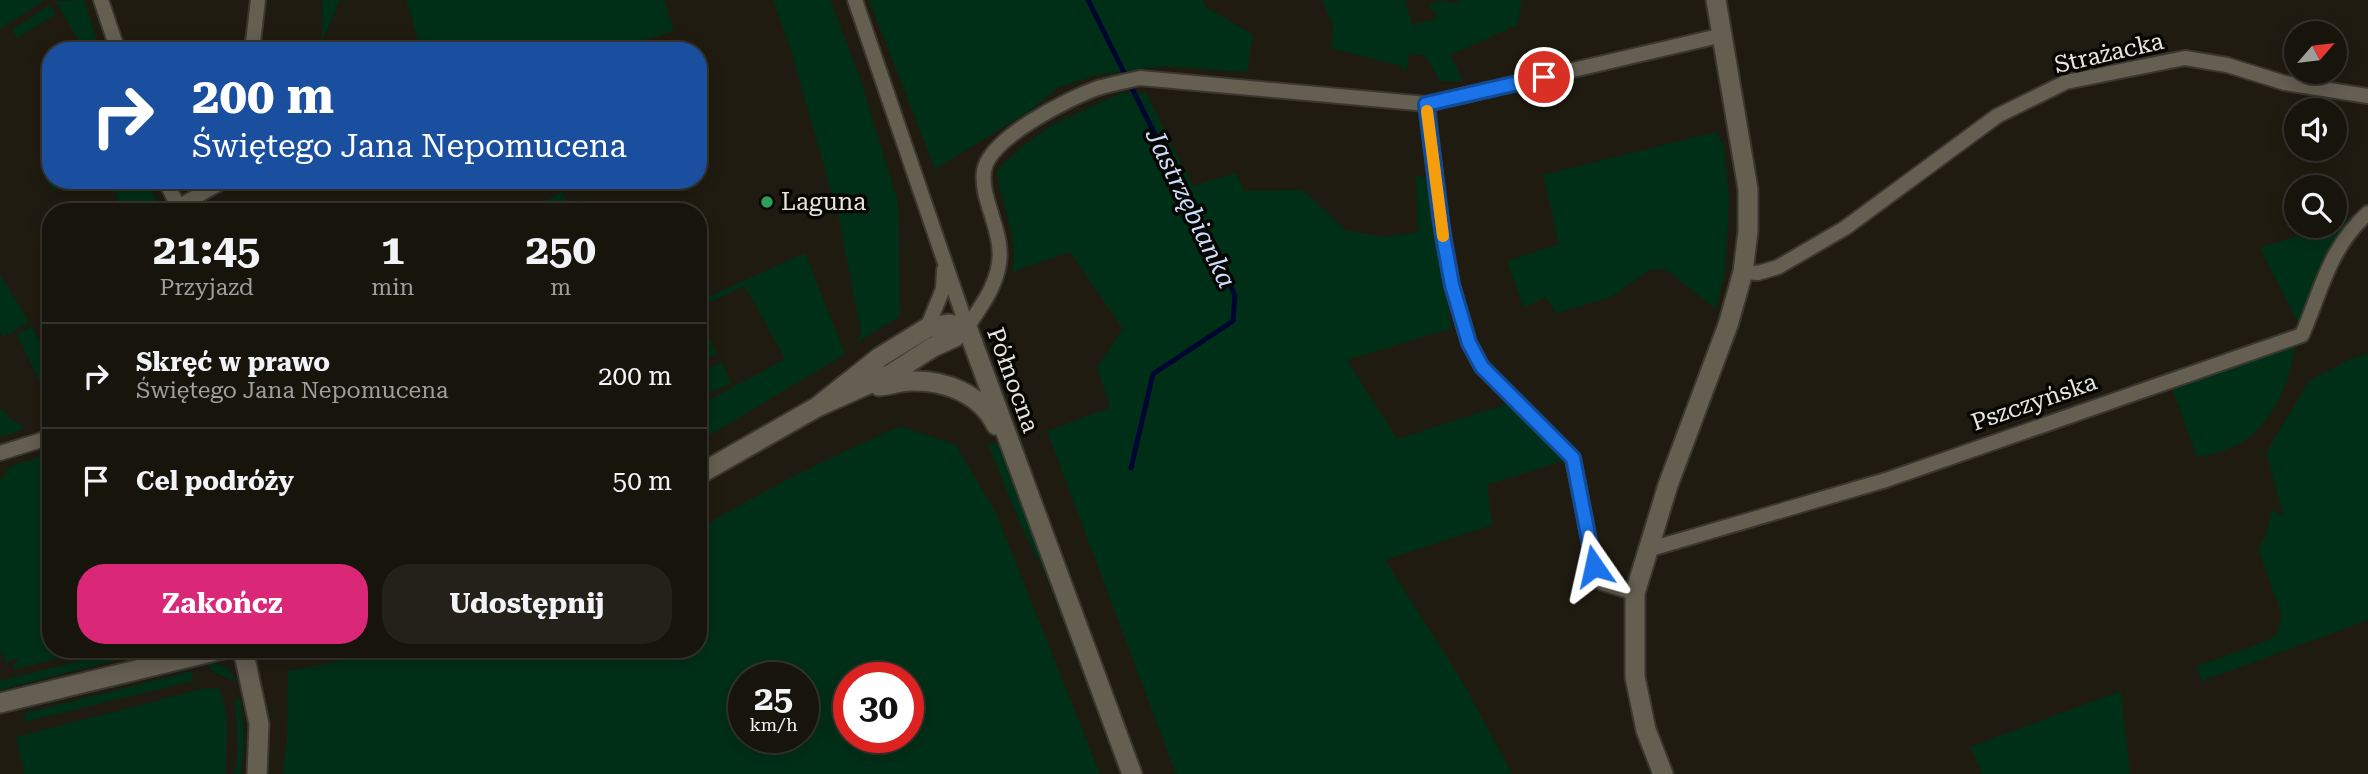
<!DOCTYPE html>
<html lang="pl">
<head>
<meta charset="utf-8">
<style>
	:root { --surface:#17140c; --page:#24211a; --text:#f1f3f6; --muted:#9e9e9d; --line:#36332d; --accent:#db2777 }
	body { margin:0; font-family:"Roboto Serif",serif; background:var(--page); color:var(--text); height:100vh; display:flex; flex-direction:column; font-size:26px; white-space:nowrap }
	* { box-sizing:border-box; margin:0 }
	p { font-size:23px; color:var(--muted) }
	.icon { flex:none; width:38px; height:38px; fill:none; stroke:currentColor; stroke-width:2; stroke-linecap:round; stroke-linejoin:round }
	.map { position:relative; flex:1; overflow:hidden }
	.drawer { position:absolute; left:42px; top:203px; width:665px; height:455px; display:flex; flex-direction:column; background:var(--surface); border-radius:28px; box-shadow:0 4px 18px #0003,0 0 0 2px var(--line) }
	.drawer>* { flex:none }
	.guide { position:absolute; left:42px; top:42px; width:665px; height:147px; border-radius:28px; box-shadow:0 4px 18px #0003,0 0 0 2px var(--line); background:#1a4fa0; color:#fff; overflow:hidden }
	.needle { width:46px; rotate:62deg }
	.buttons { position:absolute; left:2284px; top:21px; display:grid; gap:14px }
	.buttons a { display:grid; place-items:center; width:63px; height:63px; border-radius:50%; background:var(--surface); box-shadow:0 4px 18px #0003,0 0 0 2px var(--line); font-size:35px }
	.speed { position:absolute; left:728px; top:662px; display:flex; gap:14px; font-size:35px; font-weight:700; text-align:center }
	.speed>* { display:grid; place-content:center; width:91px; height:91px; border-radius:50%; background:var(--surface); box-shadow:0 4px 18px #0003,0 0 0 2px var(--line); line-height:1 }
	.speed small { font-size:18px; font-weight:400 }
	.speed .limit { border:10px solid #d22; background:#fff; color:#111 }
	.pin { position:absolute; display:grid; place-items:center; width:60px; height:60px; color:#fff; margin:-30px; border:4px solid #fff; border-radius:50%; box-shadow:0 2px 7px #0007 }
	.me { position:absolute; width:77px; margin:-38px; rotate:349deg; stroke-linejoin:round; filter:drop-shadow(0 0 5px #0008) }
	.turn { display:flex; align-items:center; gap:24px; height:147px; padding:0 35px; font-size:32px }
	.turn .icon { width:91px; height:91px; stroke-width:2.5 }
	.turn b { display:block; font-size:49px; line-height:60px }
	.eta { display:flex; justify-content:space-evenly; align-items:center; height:119px; text-align:center }
	.eta b { font-size:42px; font-weight:700; line-height:49px }
	.primary-button { display:flex; gap:14px; margin-top:auto; padding:14px 35px }
	.primary-button a { flex:1; height:80px; border-radius:28px; background:var(--accent); color:#fff; font-size:28px; font-weight:700; line-height:80px; text-align:center }
	.primary-button a+a { background:var(--page); color:var(--text) }
	ul { padding:0; list-style:none }
	li { display:flex; align-items:center; gap:21px; height:105px; padding:0 35px; border-top:2px solid var(--line) }
	li div { flex:1 }
	li b { display:block; font-size:26px }
	li em { font-style:normal }
	.map>svg:first-child { display:block }
</style>
</head>
<body>
<div class="map">
<svg width="2368" height="774" viewBox="0 0 2368 774">
	<rect width="100%" height="100%" fill="#1f1b10"/>
	<!-- green -->
	<path fill="#002f17" fill-rule="evenodd" d="M 0,0 L 45,0 L 0,29 Z
		M 84,0 L 100,51 L 84,51 L 56,1 Z
		M 322,0 L 340,0 L 322,42 Z
		M 406,0 L 664,0 L 674,31 L 610,51 L 422,51 Z
		M 773,0 L 830,0 L 862,84 L 898,203 L 900,316 L 856,343 L 861,333 L 839,219 L 791,50 Z
		M 869,0 L 1203,0 L 1204,6 L 1253,35 L 1247,72 L 1165,66 L 1096,75 L 1057,88 L 1031,110 L 935,169 Z
		M 1322,0 L 1405,0 L 1412,25 L 1438,18 L 1429,5 L 1436,1 L 1459,3 L 1458,0 L 1522,0 L 1517,25 L 1450,55 L 1463,81 L 1440,81 L 1425,55 L 1409,54 L 1406,73 L 1401,66 L 1331,48 L 1333,26 Z
		M 49,5 L 56,14 L 17,38 L 12,30 Z
		M 1121,93 L 1146,93 L 1193,186 L 1236,173 L 1244,191 L 1303,190 L 1345,230 L 1385,237 L 1418,232 L 1416,175 L 1430,180 L 1434,223 L 1452,328 L 1347,360 L 1397,439 L 1507,404 L 1565,460 L 1487,485 L 1492,525 L 1385,560 L 1462,681 L 1512,774 L 1176,774 L 1047,431 L 1110,408 L 1097,367 L 1123,329 L 1070,252 L 1012,272 C 1020,239 1000,203 997,170 L 1024,145 L 1052,125 Z
		M 1716,132 L 1724,146 L 1729,199 L 1725,271 L 1716,309 L 1665,269 L 1649,270 L 1611,297 L 1557,313 L 1545,297 L 1524,308 L 1507,261 L 1559,244 L 1543,175 Z
		M 51,165 L 51,180 L 70,180 L 53,191 L 41,171 Z
		M 111,180 L 146,180 L 160,207 L 151,212 L 122,212 C 116,201 117,191 111,180 Z
		M 562,192 L 569,205 L 581,199 L 585,209 L 583,212 L 523,212 Z
		M 2353,217 L 2332,244 L 2299,325 L 2260,248 L 2327,226 L 2334,226 L 2335,223 Z
		M 805,253 L 845,354 L 698,442 L 698,406 L 785,359 L 745,286 L 701,306 L 699,301 Z
		M 0,274 L 29,322 L 3,337 L 0,331 Z
		M 698,315 L 717,353 L 698,364 L 698,357 L 702,355 L 698,348 Z
		M 32,326 L 51,367 L 51,404 L 17,335 Z
		M 2295,345 C 2290,380 2275,420 2244,441 C 2230,450 2213,454 2197,457 L 2172,388 Z
		M 2368,353 L 2368,620 L 2202,681 L 2197,666 L 2257,645 L 2276,636 L 2282,616 L 2258,549 L 2266,535 L 2272,510 L 2284,517 L 2266,453 L 2309,381 L 2349,360 Z
		M 722,362 L 731,383 L 698,399 L 698,373 Z
		M 3,408 L 9,418 L 23,426 L 22,430 L 0,437 L 0,410 Z
		M 900,426 L 956,445 L 996,513 L 1100,774 L 283,774 L 287,739 L 288,671 L 403,649 L 698,649 L 698,530 C 763,489 831,458 900,426 ZM 744,677 L 803,677 L 803,737 L 744,737 ZM 849,677 L 908,677 L 908,737 L 849,737 Z
		M 999,442 L 1124,774 L 1120,774 L 1045,573 L 1022,528 L 988,445 Z
		M 51,453 L 51,649 L 96,649 L 15,669 L 13,667 L 19,658 L 10,660 L 7,665 L 0,650 L 0,481 L 9,467 Z
		M 126,649 L 160,649 L 0,690 L 0,681 Z
		M 214,663 L 229,669 L 237,682 L 211,671 L 208,664 Z
		M 192,671 L 193,681 L 24,722 L 25,713 Z
		M 206,688 L 219,689 C 232,723 225,739 226,774 L 24,774 L 16,737 Z
		M 2121,691 L 2130,774 L 1982,774 L 1970,747 Z
		M 235,699 L 241,699 L 244,741 L 241,774 L 234,774 L 238,749 Z"/>
	<g fill="none" stroke-linecap="round" stroke-linejoin="round">
		<!-- stream -->
		<path stroke="#000631" stroke-width="5" d="M 1088,0 L 1235,295 L 1233,321 L 1153,374 L 1131,468"/>
		<!-- street casing -->
		<g stroke="#3a3731" stroke-width="18">
			<path id="street" d="M 101,0 L 118,51
				M 855,0 L 967,327
				M 252,51 L 258,0
				M 1427,104 L 1439,211 L 1452,285 L 1469,343 L 1482,367 L 1573,458 L 1594,566 L 1602,583 L 1635,593
				M 165,180 L 181,212
				M 178,207 L 225,180
				M 1743,272 L 1758,273 L 1778,267 L 1845,228 L 1997,116 L 2066,82 L 2185,58 L 2227,65 L 2285,83 L 2368,96
				M 967,327 C 984,303 1004,275 999,245 C 998,234 994,224 991,213 C 987,200 982,186 984,171 C 989,138 1069,98 1098,88 C 1112,84 1126,81 1140,78 L 1427,104 L 1723,35
				M 927,328 L 943,289 L 944,270
				M 0,453 L 51,437
				M 1647,550 L 1886,480 L 2302,335 C 2322,289 2329,248 2368,213"/>
		</g>
		<!-- secondary casing -->
		<g stroke="#3a3731" stroke-width="23">
			<path id="secondary" d="M 967,327 L 1132,774
				M 879,386 C 890,385 901,381 912,381 C 945,380 981,394 996,425
				M 698,475 L 817,407 L 891,374 L 933,347 L 955,337 L 967,327 L 948,324 L 927,328 L 880,357 L 817,407
				M 243,649 L 259,724 L 257,774
				M 0,703 L 223,649
				M 1663,774 L 1646,730 L 1635,677 L 1635,593 L 1668,485 L 1728,325 L 1743,272 L 1748,231 L 1748,189 L 1716,0"/>
		</g>
		<!-- street -->
		<use href="#street" stroke="#645f51" stroke-width="14"/>
		<!-- secondary -->
		<use href="#secondary" stroke="#645f51" stroke-width="19"/>
	</g>
	<g fill="none" stroke-linecap="round" stroke-linejoin="round">
		<!-- route casing -->
		<g stroke="#114b97" stroke-width="18">
			<path id="route" d="M 1544,77 L 1426,104 L 1443,236 L 1452,285 L 1469,343 L 1482,367 L 1573,458 L 1594,566"/>
		</g>
		<!-- route -->
		<use href="#route" stroke="#1a73e8" stroke-width="12"/>
		<!-- slow -->
		<path stroke="#f59e0b" stroke-width="12" d="M 1427,111 L 1443,236"/>
	</g>
	<!-- markers -->
	<circle fill="#2e9e5b" stroke="#080603" stroke-width="2.5" cx="767" cy="202" r="7"/>
	<g text-anchor="middle" stroke-width="7" stroke-linejoin="round" paint-order="stroke">
		<!-- street labels -->
		<g font-size="24" fill="#e7e5dd" stroke="#080603">
			<text transform="translate(2109 53) rotate(-13)" y="8">Strażacka</text>
			<text transform="translate(1013 380) rotate(70)" y="8">Północna</text>
			<text transform="translate(2034 402) rotate(-19)" y="8">Pszczyńska</text>
		</g>
		<!-- poi labels -->
		<g font-size="24" fill="#e7e5dd" stroke="#080603" text-anchor="start">
			<text x="781" y="210">Laguna</text>
		</g>
		<!-- water labels -->
		<g font-size="26" font-style="italic" fill="#cdddfc" stroke="#080603">
			<text transform="translate(1191 208) rotate(64)" y="9">Jastrzębianka</text>
		</g>
	</g>
</svg>
<div class="buttons">
<a><svg class="needle" viewBox="-14 -14 28 28"><path d="M0-13l5 13h-10z" fill="#e53935"/><path d="M0 13l5-13h-10z" fill="#9e9e9d"/></svg></a>
<a><svg class="icon" aria-label="sound" viewBox="0 0 24 24"><path d="M4 9h4l5-4v14l-5-4H4zM17 9q2 3 0 6"/></svg></a>
<a><svg class="icon" aria-label="search" viewBox="0 0 24 24"><circle cx="10" cy="10" r="6"/><path d="M15 15l6 6"/></svg></a>
</div>
<div class="speed"><div>25<small>km/h</small></div><div class="limit">30</div></div>
<div class="pin" style="left:1544px;top:77px;background:#d93025"><svg class="icon" aria-label="arrive" viewBox="0 0 24 24"><path d="M6 21V4h12l-3 4 3 4H6"/></svg></div>
<svg class="me" style="left:1594px;top:566px" viewBox="-20 -20 40 40"><path d="M0-17L14 15 0 8-14 15z" fill="#1a73e8" stroke="#fff" stroke-width="4"/></svg>
<div class="guide">
<div class="turn"><svg class="icon" aria-label="right" viewBox="0 0 24 24"><path d="M7 20v-9h11M14 6l5 5-5 5"/></svg><div><b>200 m</b>Świętego Jana Nepomucena</div></div>
</div>
<section class="drawer">
<div class="eta">
<div><b>21:45</b><p>Przyjazd</p></div>
<div><b>1</b><p>min</p></div>
<div><b>250</b><p>m</p></div>
</div>
<ul>
<li><svg class="icon" aria-label="right" viewBox="0 0 24 24"><path d="M7 20v-9h11M14 6l5 5-5 5"/></svg><div><b>Skręć w prawo</b><p>Świętego Jana Nepomucena</p></div><em>200 m</em></li>
<li><svg class="icon" aria-label="arrive" viewBox="0 0 24 24"><path d="M6 21V4h12l-3 4 3 4H6"/></svg><div><b>Cel podróży</b></div><em>50 m</em></li>
</ul>
<div class="primary-button"><a>Zakończ</a><a>Udostępnij</a></div>
</section>
</div>
</body>
</html>
